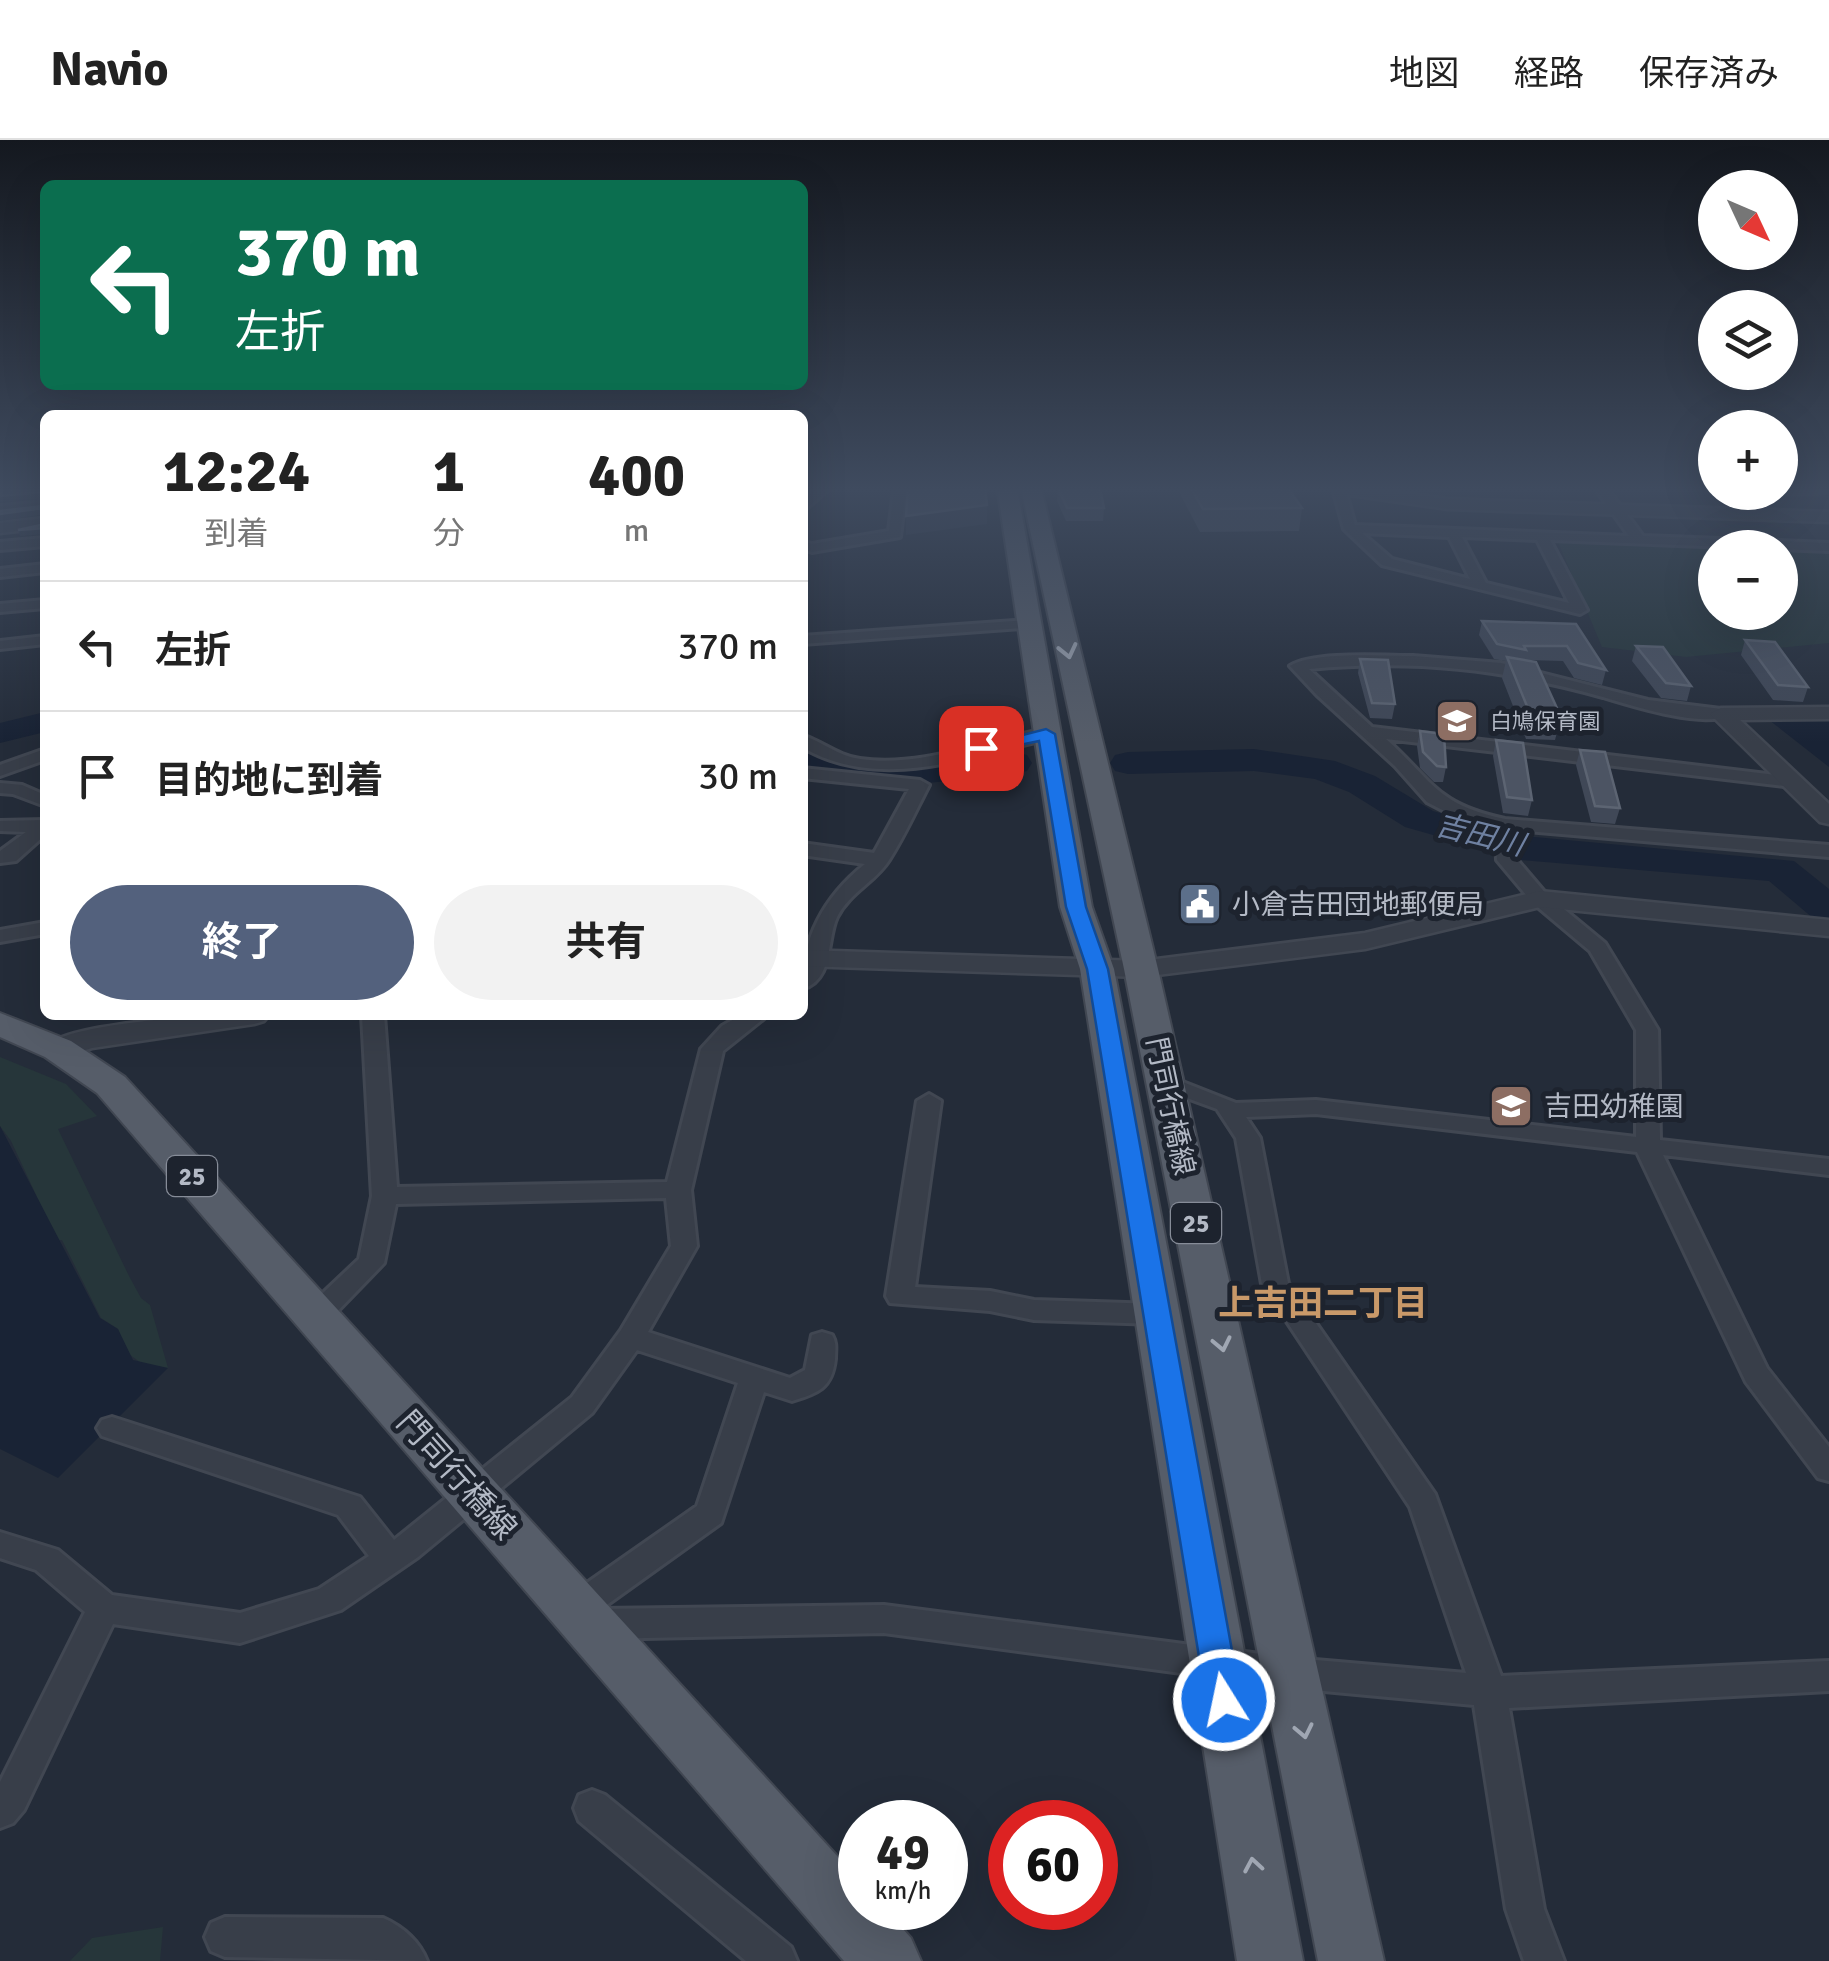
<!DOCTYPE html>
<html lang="ja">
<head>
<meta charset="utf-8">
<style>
	:root { --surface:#fff; --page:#f2f2f2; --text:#222; --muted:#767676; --line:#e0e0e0; --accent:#53617d }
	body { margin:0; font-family:Signika,"Noto Sans JP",sans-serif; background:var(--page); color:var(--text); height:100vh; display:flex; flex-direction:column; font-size:38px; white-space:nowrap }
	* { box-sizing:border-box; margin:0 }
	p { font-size:32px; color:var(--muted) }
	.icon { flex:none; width:55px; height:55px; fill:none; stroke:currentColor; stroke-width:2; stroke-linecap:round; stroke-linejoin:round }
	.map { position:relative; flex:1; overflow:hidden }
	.details { position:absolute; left:40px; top:270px; width:768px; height:610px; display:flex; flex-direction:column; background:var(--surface); border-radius:15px; box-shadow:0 10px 40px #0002 }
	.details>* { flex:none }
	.banner { position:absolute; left:40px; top:40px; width:768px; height:210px; border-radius:15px; box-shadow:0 10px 40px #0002; background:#0b6e4f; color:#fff; overflow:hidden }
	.needle { width:65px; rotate:134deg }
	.tools { position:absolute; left:1698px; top:30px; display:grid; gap:20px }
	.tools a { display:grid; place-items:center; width:100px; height:100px; border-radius:50%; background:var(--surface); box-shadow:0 10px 40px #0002; font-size:50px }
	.speed { position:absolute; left:838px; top:1660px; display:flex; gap:20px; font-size:50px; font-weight:700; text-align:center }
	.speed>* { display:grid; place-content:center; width:130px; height:130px; border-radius:50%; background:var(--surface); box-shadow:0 10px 40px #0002; line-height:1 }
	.speed small { font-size:25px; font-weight:400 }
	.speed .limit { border:15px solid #d22; background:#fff; color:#111 }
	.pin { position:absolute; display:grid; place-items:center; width:85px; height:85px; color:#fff; margin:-42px; border-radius:20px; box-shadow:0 5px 15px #0006 }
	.me { position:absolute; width:110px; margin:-55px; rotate:350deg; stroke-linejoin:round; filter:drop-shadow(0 0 8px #0008) }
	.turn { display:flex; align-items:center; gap:35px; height:210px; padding:0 30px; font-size:45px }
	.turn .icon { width:130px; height:130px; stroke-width:2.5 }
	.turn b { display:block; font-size:70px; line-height:85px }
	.eta { display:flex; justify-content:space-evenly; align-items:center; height:170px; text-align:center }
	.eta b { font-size:60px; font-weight:700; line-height:70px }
	.button { display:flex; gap:20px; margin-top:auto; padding:20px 30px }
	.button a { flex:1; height:115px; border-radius:60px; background:var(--accent); color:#fff; font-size:40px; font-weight:700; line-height:115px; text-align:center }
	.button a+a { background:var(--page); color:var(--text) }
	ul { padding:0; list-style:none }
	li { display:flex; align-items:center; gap:30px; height:130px; padding:0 30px; border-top:2px solid var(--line) }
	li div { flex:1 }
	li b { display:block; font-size:38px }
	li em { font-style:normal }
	header { display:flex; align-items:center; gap:60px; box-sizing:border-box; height:140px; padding:0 50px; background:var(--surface); border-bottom:2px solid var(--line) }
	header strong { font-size:48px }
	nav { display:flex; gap:55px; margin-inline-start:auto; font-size:35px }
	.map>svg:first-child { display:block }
</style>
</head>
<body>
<header>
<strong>Navio</strong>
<nav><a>地図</a><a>経路</a><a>保存済み</a></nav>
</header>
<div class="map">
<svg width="1829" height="1821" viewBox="0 0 1829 1821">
	<rect width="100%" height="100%" fill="#242c39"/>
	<!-- green -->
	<path fill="#26363a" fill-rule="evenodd" d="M 1558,402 L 1829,409 L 1829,503 L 1686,517 L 1602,507 ZM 1715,408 L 1780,408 L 1780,472 L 1715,472 Z
		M 0,917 L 66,944 L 97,976 L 58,989 L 129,1136 L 141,1158 L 150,1165 L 168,1228 L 144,1225 L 126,1212 L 118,1189 L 101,1178 L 62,1100 L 57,1100 L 11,1001 L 0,986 Z
		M 163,1787 L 160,1821 L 70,1821 L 92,1798 Z"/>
	<!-- water -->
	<path fill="#192335" d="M 1829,579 L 1829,627 L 1769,580 Z
		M 0,986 L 100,1178 L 118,1189 L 133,1220 L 168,1228 L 58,1338 L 0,1309 Z"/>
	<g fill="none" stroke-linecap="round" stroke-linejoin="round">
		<!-- river -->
		<path fill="#192335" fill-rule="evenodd" d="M 45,572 L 45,592 L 0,603 L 0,583 Z
			M 802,607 L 835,618 L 878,623 L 1014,612 L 1027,615 L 1032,623 L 1027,631 L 1014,634 C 944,640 870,656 802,631 Z
			M 1254,609 L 1335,621 L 1375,636 L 1433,671 L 1523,696 L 1794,721 L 1829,749 L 1829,783 L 1814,779 L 1769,741 L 1521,720 L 1405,687 L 1349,652 L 1315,639 L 1254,631 L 1128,634 L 1115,631 L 1110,623 L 1115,615 L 1128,612 Z"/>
		<!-- minor casing -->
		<g stroke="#414752" stroke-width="6">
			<path id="minor" d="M 817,348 L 830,348 L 802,372 L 802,361 Z
				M 894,348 L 906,348 L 900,397 L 812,412 L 802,409 L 802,401 L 812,404 L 889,391 Z
				M 1595,348 L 1607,348 L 1643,396 L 1829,403 L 1829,411 L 1550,400 L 1587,470 L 1580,474 L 1382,425 L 1344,389 L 1333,349 L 1345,349 L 1355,385 L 1629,396 ZM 1362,393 L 1449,397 L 1470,439 L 1392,419 ZM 1462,397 L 1537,400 L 1569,463 L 1486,443 Z
				M 1694,348 L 1715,348 L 1715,352 Z
				M 1780,348 L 1829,348 L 1829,352 L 1780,354 L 1776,353 L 1780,352 Z
				M 45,362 L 45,370 L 0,374 L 0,366 Z
				M 45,398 L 45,406 L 0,410 L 0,402 Z
				M 45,424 L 45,432 L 0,437 L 0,429 Z
				M 45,460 L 45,468 L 0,472 L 0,464 Z
				M 1030,480 L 1035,481 L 1035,487 L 802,504 L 802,496 Z
				M 45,496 L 45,504 L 0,509 L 0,501 Z
				M 1413,516 L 1501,523 L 1648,560 L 1721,569 L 1729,574 C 1708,590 1629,565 1603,557 C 1503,529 1414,519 1309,529 L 1372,587 L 1793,637 L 1802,642 L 1793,647 L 1386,599 C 1434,642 1435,664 1505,679 L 1829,705 L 1829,717 L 1514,690 L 1513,715 L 1547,755 L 1605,803 L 1658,890 L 1660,1000 L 1829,1019 L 1829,1035 L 1663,1015 L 1767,1228 L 1829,1307 L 1829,1341 L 1818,1338 L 1746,1242 L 1637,1012 L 1316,974 L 1246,977 L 1260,998 L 1288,1143 L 1435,1354 L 1501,1536 L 1829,1521 L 1829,1551 L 1509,1568 L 1544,1769 L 1564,1821 L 1524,1821 L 1506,1769 L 1474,1565 L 1292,1548 L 884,1493 L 597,1499 L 585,1494 L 582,1481 L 564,1479 L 559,1469 L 564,1459 L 697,1366 L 738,1243 L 637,1210 L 592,1273 L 418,1417 L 341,1470 L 240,1503 L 113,1484 L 24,1670 L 13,1683 L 0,1688 L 0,1642 L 85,1472 L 36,1430 L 0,1418 L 0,1392 L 58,1410 L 112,1455 L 240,1473 L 319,1449 L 369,1416 L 338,1375 L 102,1296 L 97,1288 L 102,1280 L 112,1277 L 360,1357 L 394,1400 L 572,1257 L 621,1190 L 671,1106 L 666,1058 L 396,1064 L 384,1123 L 326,1183 L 316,1186 L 306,1183 L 302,1176 L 306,1169 L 359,1119 L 372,1056 L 362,875 L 384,875 L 397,1047 L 667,1042 L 701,909 L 722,886 L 741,875 L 768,875 L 723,911 L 691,1050 L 697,1106 L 648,1192 L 790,1238 L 805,1230 L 812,1195 L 822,1192 L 832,1195 C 837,1204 835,1209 835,1219 C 832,1248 818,1253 792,1261 L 764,1252 L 721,1383 L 601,1469 L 884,1465 L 1292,1518 L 1466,1533 L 1410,1367 L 1262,1144 L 1236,998 L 1217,969 L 1157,947 L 1153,942 L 1165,935 L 1236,963 L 1316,960 L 1636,997 L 1636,890 L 1590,811 L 1533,763 L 1497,720 L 1496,688 L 1456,677 L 1427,662 L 1395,626 L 1317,555 L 1290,526 C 1313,511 1384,516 1413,516 Z
				M 1046,589 L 1054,594 L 1052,598 C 971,616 880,653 802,607 L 802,595 C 823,602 838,616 860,619 C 922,628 986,600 1046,589 Z
				M 45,609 L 45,620 L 0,636 L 0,625 Z
				M 802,628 L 920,640 L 929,645 C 916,670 904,697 889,720 C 875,742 850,752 837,777 C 826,800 834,840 802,849 C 802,797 825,756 865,724 L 802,715 L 802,703 L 874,713 L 909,649 L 802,638 Z
				M 0,643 L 22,645 L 45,655 L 45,666 L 13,654 L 0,653 Z
				M 45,680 L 45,695 L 16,721 L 0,723 L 0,711 L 26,692 L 0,691 L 0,681 Z
				M 45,782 L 45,794 L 0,802 L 0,790 Z
				M 929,954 L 941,961 L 915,1147 L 990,1151 L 1034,1160 L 1157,1164 L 1167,1167 L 1171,1174 L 1167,1181 L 1157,1184 L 1034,1180 L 990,1171 L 890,1163 L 886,1156 L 917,961 Z
				M 592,1650 L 605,1655 L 791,1807 L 797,1821 L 746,1821 L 579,1681 L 574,1668 L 579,1655 Z
				M 225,1777 L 383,1778 C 403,1787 419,1801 427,1821 L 225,1817 L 211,1811 L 205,1797 L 211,1783 Z"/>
		</g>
		<!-- tertiary casing -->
		<g stroke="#414752" stroke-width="5">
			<path id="tertiary" d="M 1328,348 L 1368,348 L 1448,359 L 1829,372 L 1829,382 L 1448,369 L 1336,353 Z
				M 45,378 L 45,388 L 0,393 L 0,383 Z
				M 1829,567 L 1829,579 L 1740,580 L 1829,664 L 1829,684 L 1820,682 L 1710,574 L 1721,568 Z
				M 1540,751 L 1829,780 L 1829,796 L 1540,767 L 1365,809 L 1141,837 L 802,826 L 802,810 L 1141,821 L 1365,793 Z
				M 196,875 L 269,875 L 264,881 L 254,884 L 92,908 L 58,918 L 47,915 L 43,909 C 59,886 165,880 196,875 Z"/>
		</g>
		<!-- primary casing -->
		<g stroke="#414752" stroke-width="4">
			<path id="primary" d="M 1005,348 L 1018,353 L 1092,767 L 1114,829 L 1303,1821 L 1237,1821 L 1080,829 L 1060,767 L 998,353 Z
				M 1021,348 L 1041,348 L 1158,829 L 1384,1821 L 1318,1821 L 1124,829 Z
				M 0,873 L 71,901 L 125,937 L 860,1741 L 860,1768 L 884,1768 L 911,1798 L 921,1821 L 844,1821 L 97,953 L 45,917 L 0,897 Z"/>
		</g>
		<!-- minor -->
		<use href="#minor" fill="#383e49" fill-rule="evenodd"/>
		<!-- tertiary -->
		<use href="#tertiary" fill="#383e49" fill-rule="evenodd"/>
		<!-- primary -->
		<use href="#primary" fill="#565d69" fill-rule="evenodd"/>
	</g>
	<!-- wall -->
	<path fill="#404857" d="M 1058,348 L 1104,368 L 1103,381 L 1066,381 L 1057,361 Z
		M 1177,348 L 1288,348 L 1302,368 L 1299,391 L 1200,392 Z
		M 1482,481 L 1576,484 L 1606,530 L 1602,545 L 1574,538 L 1563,521 L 1527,520 L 1561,577 L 1555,600 L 1526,599 L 1502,538 L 1506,521 L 1494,519 L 1479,495 Z
		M 1745,500 L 1808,547 L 1803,562 L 1773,560 L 1741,515 Z
		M 1636,506 L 1691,546 L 1687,561 L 1661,558 L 1632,521 Z
		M 1360,519 L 1395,564 L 1392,579 L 1370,578 L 1358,533 Z
		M 1420,591 L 1446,627 L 1443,642 L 1434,642 L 1420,628 L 1417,606 Z
		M 1496,600 L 1532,660 L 1528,676 L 1503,673 L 1493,616 Z
		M 1580,610 L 1620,668 L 1615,684 L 1591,682 L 1576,625 Z"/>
	<!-- shaded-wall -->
	<path fill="#2f3746" d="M 43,352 L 45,358 L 0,362 L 0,356 Z
		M 987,365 L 987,384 L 906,395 L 906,376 Z
		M 43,368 L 45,374 L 0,381 L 0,374 Z
		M 45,388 L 45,394 L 20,396 L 18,390 Z"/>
	<!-- building -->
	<path fill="#4c5463" stroke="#5c6472" stroke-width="2.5" d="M 0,348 L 45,348 L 45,354 L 43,352 L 0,356 Z
		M 908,348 L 985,348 L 987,365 L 906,376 Z
		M 1058,348 L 1100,348 L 1104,368 L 1067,368 Z
		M 1191,348 L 1288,348 L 1302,368 L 1203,369 Z
		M 45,366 L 45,370 L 43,368 L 0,374 L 0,371 Z
		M 45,384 L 45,388 L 18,390 Z
		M 1482,481 L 1576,484 L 1606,530 L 1578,523 L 1567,506 L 1524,506 L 1526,510 L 1497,504 Z
		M 1745,500 L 1775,502 L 1808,547 L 1778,545 Z
		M 1636,506 L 1663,507 L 1691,546 L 1666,543 Z
		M 1507,517 L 1536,522 L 1561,577 L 1531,576 Z
		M 1360,519 L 1388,520 L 1395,564 L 1372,563 Z
		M 1420,591 L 1444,594 L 1446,627 L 1437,626 L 1423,612 Z
		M 1496,600 L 1523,603 L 1532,660 L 1507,657 Z
		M 1580,610 L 1605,612 L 1620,668 L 1595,666 Z"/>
	<!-- one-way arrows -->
	<defs><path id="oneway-chevron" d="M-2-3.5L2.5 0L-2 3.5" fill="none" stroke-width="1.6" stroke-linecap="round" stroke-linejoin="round" transform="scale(2.5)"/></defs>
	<g stroke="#a0a7b3">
		<use href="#oneway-chevron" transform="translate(1068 511) rotate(77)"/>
		<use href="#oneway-chevron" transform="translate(1222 1204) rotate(78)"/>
		<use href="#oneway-chevron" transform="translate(1304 1591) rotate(78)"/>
		<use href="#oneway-chevron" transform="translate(1253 1725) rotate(-100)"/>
	</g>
	<!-- sky -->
	<linearGradient id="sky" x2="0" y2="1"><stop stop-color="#14181f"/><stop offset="0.58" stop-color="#3f4b5f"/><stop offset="1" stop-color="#3f4b5f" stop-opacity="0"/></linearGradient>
	<rect width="1829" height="603" fill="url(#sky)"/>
	<!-- route -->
	<path fill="#1a73e8" stroke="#114b97" stroke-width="2.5" d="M 1046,589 L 1055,594 L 1086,767 L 1108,829 L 1241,1560 L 1236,1572 L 1224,1576 L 1211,1572 L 1206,1560 L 1087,829 L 1066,767 L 1039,601 L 981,613 L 973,608 Z"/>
	<!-- icons -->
	<defs>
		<g id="school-square" transform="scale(2.25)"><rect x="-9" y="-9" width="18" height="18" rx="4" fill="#8d6e63" stroke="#1d232e"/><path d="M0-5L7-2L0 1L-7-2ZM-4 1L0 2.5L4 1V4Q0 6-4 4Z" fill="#fff"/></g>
		<g id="civic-square" transform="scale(2.25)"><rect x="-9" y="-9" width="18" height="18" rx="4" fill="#5c6f8a" stroke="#1d232e"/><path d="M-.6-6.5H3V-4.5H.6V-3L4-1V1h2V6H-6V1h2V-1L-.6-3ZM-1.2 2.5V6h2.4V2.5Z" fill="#fff"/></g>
	</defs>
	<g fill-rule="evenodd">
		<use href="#school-square" x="1457" y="581"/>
		<use href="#civic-square" x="1200" y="764"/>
		<use href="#school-square" x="1511" y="966"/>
	</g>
	<g text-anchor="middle" stroke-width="10" stroke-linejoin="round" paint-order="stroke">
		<!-- far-poi labels -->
		<g font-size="22" fill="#b3b9c5" stroke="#1d232e" text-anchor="start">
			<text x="1490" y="589">白鳩保育園</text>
		</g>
		<!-- shield labels -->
		<g fill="#1d232e" stroke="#868c98" stroke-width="2.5">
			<rect x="167" y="1016" width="50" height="40" rx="8"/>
			<rect x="1171" y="1063" width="50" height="40" rx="8"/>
		</g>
		<g font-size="25" font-weight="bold" fill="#b3b9c5">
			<text x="192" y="1045">25</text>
			<text x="1196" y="1092">25</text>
		</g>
		<!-- poi labels -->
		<g font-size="28" fill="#b3b9c5" stroke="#1d232e" text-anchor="start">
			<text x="1232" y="774">小倉吉田団地郵便局</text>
			<text x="1544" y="976">吉田幼稚園</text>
		</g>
		<!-- street labels -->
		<g font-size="28" fill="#b3b9c5" stroke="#1d232e">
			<text transform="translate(1171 966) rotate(78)" y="10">門司行橋線</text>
		</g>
		<!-- water labels -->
		<g font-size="30" font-style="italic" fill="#6f81a1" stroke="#1d232e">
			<text transform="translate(1480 695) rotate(14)" y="10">吉田川</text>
		</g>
		<!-- near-street labels -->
		<g font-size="32" fill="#b3b9c5" stroke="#1d232e">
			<text transform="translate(457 1335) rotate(48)" y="11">門司行橋線</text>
		</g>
		<!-- near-neighbourhood labels -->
		<g font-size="35" font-weight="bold" fill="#c99969" stroke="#1d232e">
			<text x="1323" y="1175">上吉田二丁目</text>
		</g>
	</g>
</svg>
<div class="tools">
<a><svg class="needle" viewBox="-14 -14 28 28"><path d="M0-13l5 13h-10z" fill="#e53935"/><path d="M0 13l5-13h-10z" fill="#767676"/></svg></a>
<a><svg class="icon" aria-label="layers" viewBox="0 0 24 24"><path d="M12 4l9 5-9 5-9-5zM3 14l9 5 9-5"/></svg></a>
<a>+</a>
<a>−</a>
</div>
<div class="speed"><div>49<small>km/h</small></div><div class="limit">60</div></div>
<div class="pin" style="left:981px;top:608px;background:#d93025"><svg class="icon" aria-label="arrive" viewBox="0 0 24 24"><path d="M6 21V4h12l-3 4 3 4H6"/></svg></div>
<svg class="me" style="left:1224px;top:1560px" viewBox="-20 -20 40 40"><circle r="17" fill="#1a73e8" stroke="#fff" stroke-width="3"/><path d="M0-11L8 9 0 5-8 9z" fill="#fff"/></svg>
<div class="banner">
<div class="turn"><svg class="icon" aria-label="left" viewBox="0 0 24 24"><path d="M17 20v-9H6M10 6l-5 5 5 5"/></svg><div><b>370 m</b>左折</div></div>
</div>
<section class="details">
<div class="eta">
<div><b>12:24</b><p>到着</p></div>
<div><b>1</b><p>分</p></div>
<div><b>400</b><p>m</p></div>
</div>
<ul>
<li><svg class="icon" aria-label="left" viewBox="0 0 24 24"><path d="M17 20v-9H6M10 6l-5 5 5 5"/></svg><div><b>左折</b></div><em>370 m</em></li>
<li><svg class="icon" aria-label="arrive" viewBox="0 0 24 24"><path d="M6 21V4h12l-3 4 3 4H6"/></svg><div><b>目的地に到着</b></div><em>30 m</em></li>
</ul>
<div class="button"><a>終了</a><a>共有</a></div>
</section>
</div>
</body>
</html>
